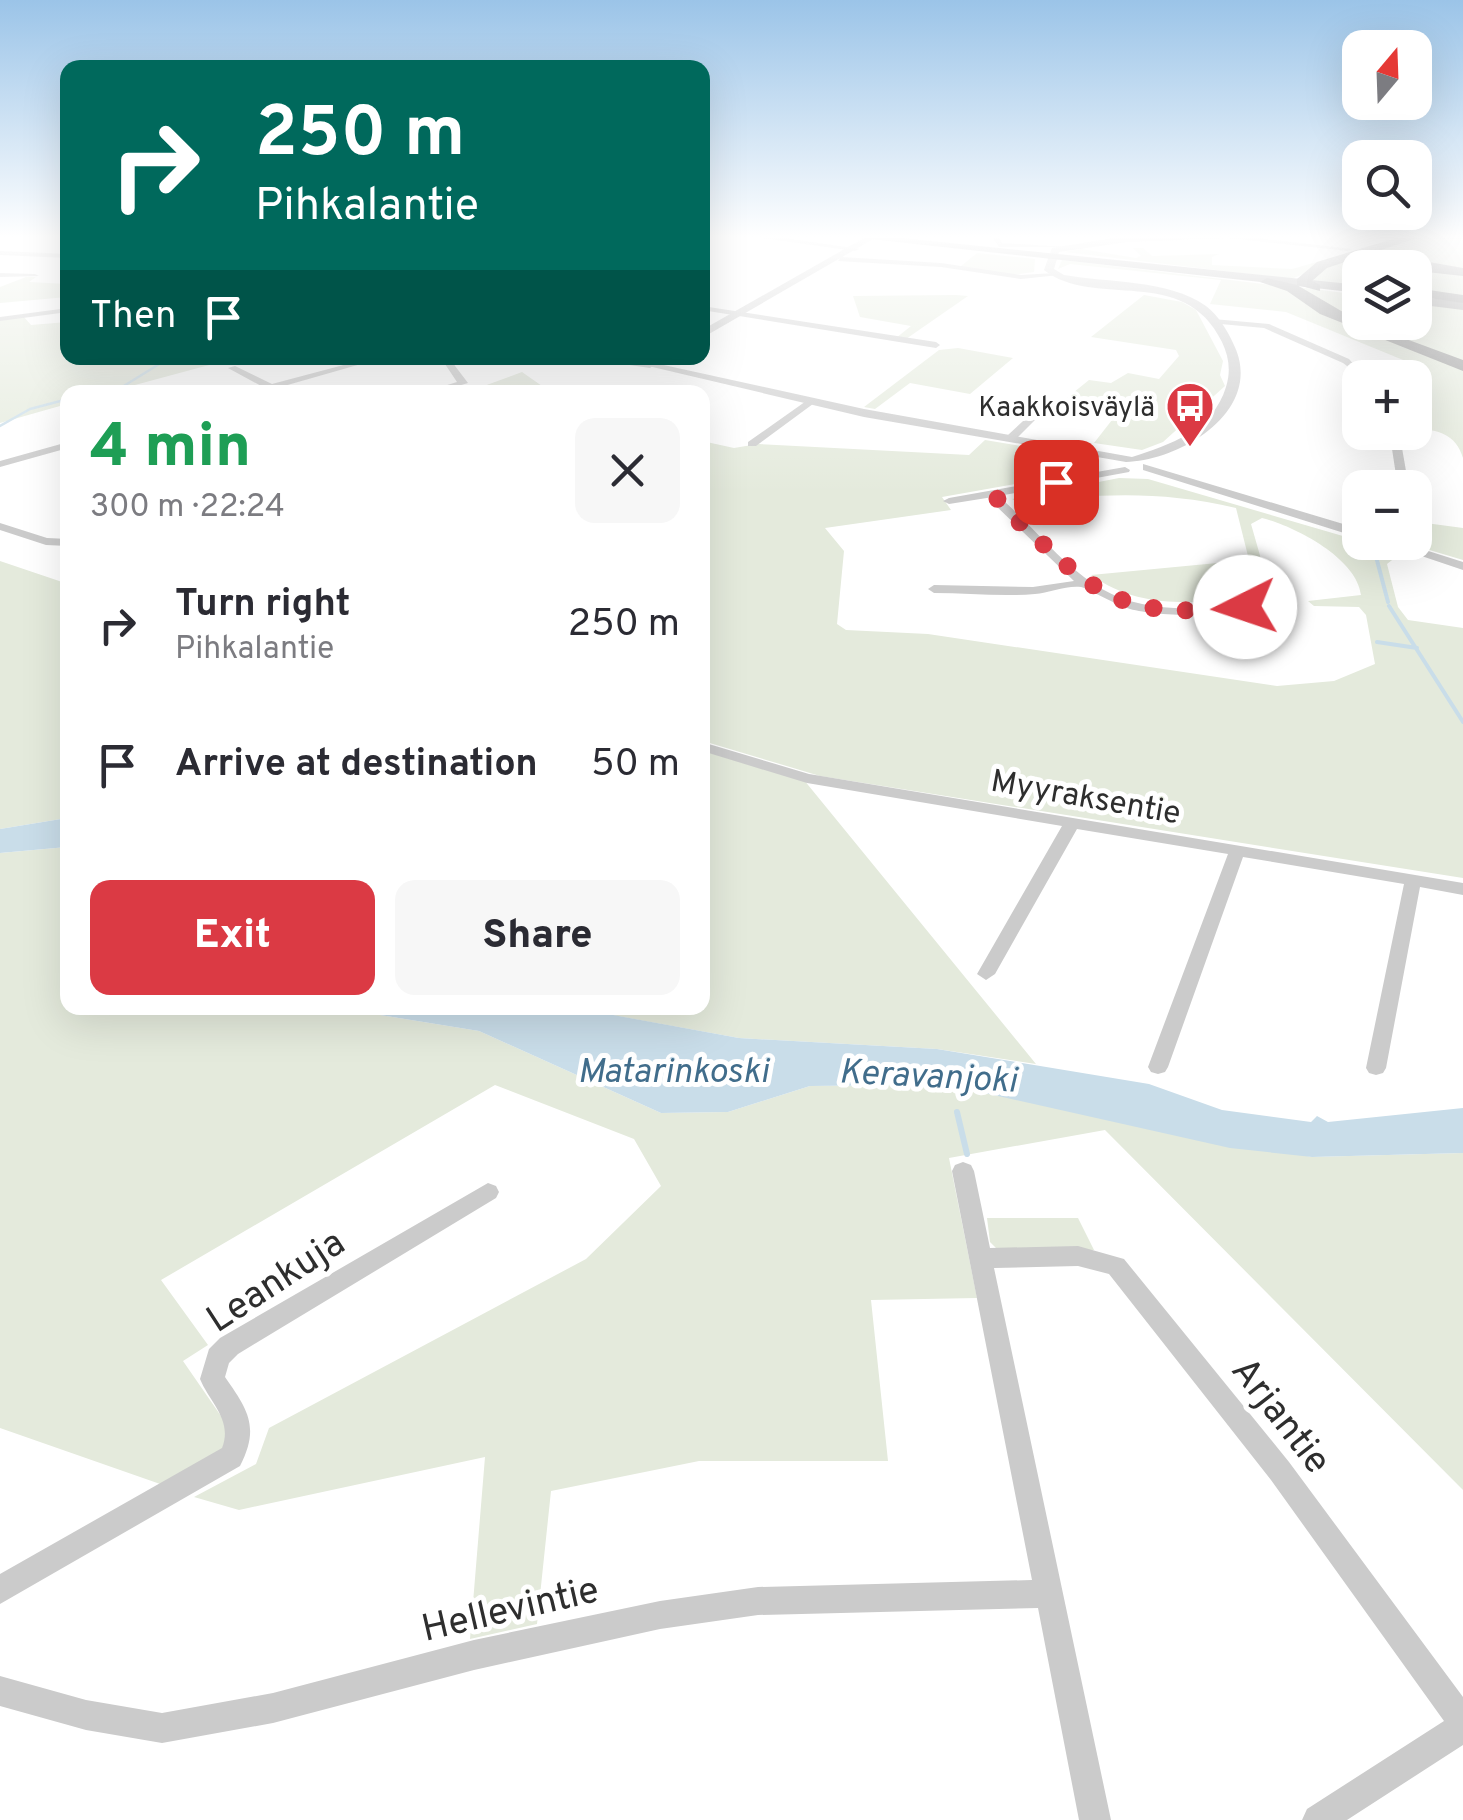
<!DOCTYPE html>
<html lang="en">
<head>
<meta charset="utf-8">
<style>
	:root { --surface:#fff; --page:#f7f7f7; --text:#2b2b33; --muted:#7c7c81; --accent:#db3a44 }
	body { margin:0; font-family:Overpass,sans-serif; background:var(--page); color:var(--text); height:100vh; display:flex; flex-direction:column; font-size:38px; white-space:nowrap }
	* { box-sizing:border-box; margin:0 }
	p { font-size:32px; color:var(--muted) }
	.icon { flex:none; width:55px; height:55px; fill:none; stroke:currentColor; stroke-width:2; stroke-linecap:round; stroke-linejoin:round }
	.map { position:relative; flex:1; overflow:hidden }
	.sheet { position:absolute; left:60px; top:385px; width:650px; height:630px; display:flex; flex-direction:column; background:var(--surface); border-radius:20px; box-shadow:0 10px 40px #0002 }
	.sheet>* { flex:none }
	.top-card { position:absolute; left:60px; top:60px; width:650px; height:305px; border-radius:20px; box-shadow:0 10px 40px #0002; background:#00695c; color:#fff; overflow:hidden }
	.needle { width:65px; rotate:19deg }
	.buttons { position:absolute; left:1342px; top:30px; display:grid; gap:20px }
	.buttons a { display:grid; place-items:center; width:90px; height:90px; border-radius:20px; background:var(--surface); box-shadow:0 10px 40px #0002; font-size:50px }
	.pin { position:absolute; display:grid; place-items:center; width:85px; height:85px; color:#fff; margin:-42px; border-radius:20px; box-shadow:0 5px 15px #0006 }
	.me { position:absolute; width:110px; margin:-55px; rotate:266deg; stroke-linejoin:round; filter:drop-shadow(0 0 8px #0008) }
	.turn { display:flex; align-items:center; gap:35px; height:210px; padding:0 30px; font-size:45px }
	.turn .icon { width:130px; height:130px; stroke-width:2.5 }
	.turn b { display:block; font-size:70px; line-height:85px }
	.then { display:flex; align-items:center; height:95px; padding:0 30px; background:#0003; gap:20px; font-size:38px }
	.round { display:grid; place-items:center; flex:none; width:105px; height:105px; border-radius:20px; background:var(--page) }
	.head { display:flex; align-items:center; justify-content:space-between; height:170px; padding:0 30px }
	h1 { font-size:60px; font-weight:800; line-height:75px; color:#1e9e55 }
	.primary-button { display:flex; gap:20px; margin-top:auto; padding:20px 30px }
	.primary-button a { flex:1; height:115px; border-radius:20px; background:var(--accent); color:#fff; font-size:40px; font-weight:800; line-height:115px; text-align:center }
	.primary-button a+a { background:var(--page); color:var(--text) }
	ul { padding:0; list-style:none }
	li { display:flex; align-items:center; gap:30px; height:140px; padding:0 30px }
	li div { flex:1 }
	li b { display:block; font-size:38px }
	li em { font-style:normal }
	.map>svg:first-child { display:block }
</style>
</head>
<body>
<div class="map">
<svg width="1463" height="1820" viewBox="0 0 1463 1820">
	<rect width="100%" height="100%" fill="#fff"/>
	<!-- green -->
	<path fill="#e4eadc" d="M 1413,238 L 1463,238 L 1463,271 L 1384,262 L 1354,269 L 1360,288 L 1310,281 L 1319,269 Z
		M 1381,244 L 1291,279 L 1065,252 L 1081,249 L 1136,258 L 1141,256 L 1133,248 L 1143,248 L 1152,256 L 1219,254 L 1212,257 L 1212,265 L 1292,269 Z
		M 977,253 L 1035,259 L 1034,272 L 1013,275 L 960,267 Z
		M 1062,260 L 1281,286 L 1463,368 L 1463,458 C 1456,434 1438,430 1415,428 L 1415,416 L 1420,416 L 1408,362 L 1286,312 L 1210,304 L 1221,280 L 1070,264 L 1058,269 Z
		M 1385,264 L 1463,273 L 1463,297 L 1415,291 L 1415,268 L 1367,268 Z
		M 26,277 L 36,277 L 29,282 L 67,284 L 67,297 L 0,303 L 0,287 Z
		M 1298,287 L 1360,295 L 1360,322 L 1415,322 L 1415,302 L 1463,309 L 1463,363 L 1338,315 Z
		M 1144,295 L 1182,302 L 1196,310 L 1223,361 L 1220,375 L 1225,386 L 1163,442 L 1142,450 L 1094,443 L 1119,411 L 1063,401 L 1089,380 L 1111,383 L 1128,373 L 1159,379 L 1179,356 L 1176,350 L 1091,337 Z
		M 853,296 L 956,295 L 968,296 L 906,339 L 896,338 L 911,326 L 860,317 Z
		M 23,316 L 31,325 L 67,322 L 68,358 L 235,358 L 109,392 L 68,392 L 67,404 L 0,423 L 0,320 Z
		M 958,348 L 1013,358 L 970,394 L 910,383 L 875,409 L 864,407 L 939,350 Z
		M 522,372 L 542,386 L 574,392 L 489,392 L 484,386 Z
		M 985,440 L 1045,450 L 1060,476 L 942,497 L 951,510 L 825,528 L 844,551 L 837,624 L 846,630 L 928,634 L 1277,686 L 1334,681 L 1375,664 L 1366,615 L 1359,607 L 1314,606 L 1308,601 L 1361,595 C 1357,558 1294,526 1262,518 L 1251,524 L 1261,559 L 1292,586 L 1265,588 L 1251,598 C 1194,603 1140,610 1091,575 L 1249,560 L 1236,508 C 1158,490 1097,494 1019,503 L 1012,499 L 1119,478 L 1148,479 L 1401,553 L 1387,564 L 1398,607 L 1408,620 L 1463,628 L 1463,878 L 820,776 L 703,741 L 702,441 L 734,448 L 758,444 L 969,455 Z
		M 1418,522 L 1463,528 L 1463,560 L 1406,543 L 1415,542 Z
		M 0,561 L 68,584 L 67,818 L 0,829 Z
		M 703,751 L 804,780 L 1036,1064 L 937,1049 L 739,1038 L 573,1008 L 702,1008 Z
		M 67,847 L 68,1008 L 369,1008 L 374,1014 L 479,1031 L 661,1113 L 728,1112 L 810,1086 L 906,1085 L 980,1092 L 1312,1157 L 1463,1153 L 1463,1490 L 1105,1130 L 949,1158 L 977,1298 L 871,1300 L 888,1461 L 699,1461 L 551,1491 L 537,1624 L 470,1639 L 485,1457 L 239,1510 L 194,1497 L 256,1464 L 269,1428 L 586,1259 L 661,1186 L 634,1139 L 495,1085 L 161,1280 L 208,1345 L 183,1361 L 230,1429 L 221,1452 L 163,1485 L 0,1428 L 0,853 Z
		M 987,1218 L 1078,1218 L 1094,1250 L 998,1250 L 990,1242 Z"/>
	<!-- water -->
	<path fill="#c9dde9" d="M 67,818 L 67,847 L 0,853 L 0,829 Z
		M 369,1008 L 575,1008 L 739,1038 L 937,1049 L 1149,1084 L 1222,1110 L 1311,1122 L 1317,1116 L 1328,1122 L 1463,1108 L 1463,1153 L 1312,1157 L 1230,1148 L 980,1092 L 906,1085 L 810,1086 L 728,1112 L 661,1113 L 479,1031 L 374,1014 Z"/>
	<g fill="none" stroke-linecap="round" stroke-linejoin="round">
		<!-- stream-far2 -->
		<path stroke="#c9dde9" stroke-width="2.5" d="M 114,392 L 169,358
			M 0,426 L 30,409 L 68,399"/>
		<!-- stream-far1 -->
		<path stroke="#c9dde9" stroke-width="4" d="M 1374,549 L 1388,602
			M 1389,606 L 1463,722
			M 1377,642 L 1417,648"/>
		<!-- stream -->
		<path stroke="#c9dde9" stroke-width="6" d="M 957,1112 L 967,1154"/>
		<!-- minor -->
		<path fill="#cbcbcb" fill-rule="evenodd" d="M 762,238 L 785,238 L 859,249 L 855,251 Z
			M 993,238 L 1000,238 L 1002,243 L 1067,247 L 999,247 Z
			M 1228,238 L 1258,238 L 1352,249 L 1348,251 Z
			M 0,251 L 68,254 L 68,258 L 0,255 Z
			M 841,257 L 941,263 L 1021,275 L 1055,273 L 1059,275 L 1021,279 L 941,267 L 838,261 Z
			M 0,273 L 35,274 L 39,276 L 0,277 Z
			M 702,306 L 936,342 L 940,345 L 936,348 L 702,310 Z
			M 68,308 L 68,312 L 0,321 L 0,317 Z
			M 1213,319 L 1269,324 L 1349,359 C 1363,372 1360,397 1360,415 L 1355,412 L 1347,366 L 1343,363 L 1264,328 L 1210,323 Z
			M 370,358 L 382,358 L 263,392 L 250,392 L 263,387 L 228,368 L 235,366 L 272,384 Z
			M 441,358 L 449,358 L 468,383 L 438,392 L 425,392 L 457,382 Z
			M 582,358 L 606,358 L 654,365 L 650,368 Z
			M 809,399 L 817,401 L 756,446 L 748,446 L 748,442 Z
			M 1035,410 L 1043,412 L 1016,439 L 1008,439 L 1008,435 Z
			M 1378,432 L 1389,432 L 1402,448 L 1409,488 L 1398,488 L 1392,449 Z
			M 68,442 L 68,448 L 0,467 L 0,461 Z
			M 1125,467 L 1130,470 L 1129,472 L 1004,495 L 1004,501 C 1036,530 1064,567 1102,589 C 1152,618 1215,607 1269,601 L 1283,596 L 1289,600 C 1264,619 1162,618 1130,609 C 1116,605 1089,589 1081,587 C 1067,585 1049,593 1035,594 C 1002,597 967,593 934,593 L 928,589 L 934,585 L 1033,587 L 1074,581 L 994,504 L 993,497 L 949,504 L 943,501 L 949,498 Z
			M 0,523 L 47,538 L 68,539 L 68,546 L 46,545 L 0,530 Z
			M 1380,542 L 1400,542 L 1463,562 L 1463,570 Z
			M 702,742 L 809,774 L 1463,883 L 1463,895 L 1420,887 L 1386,1068 L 1383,1073 L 1376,1075 L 1369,1073 L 1366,1068 L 1404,884 L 1243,857 L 1168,1067 L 1165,1072 L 1158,1074 L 1151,1072 L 1148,1067 L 1228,854 L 1077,829 L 995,974 L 986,980 L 977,974 L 1062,826 L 807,783 L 702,751 Z
			M 963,1162 L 971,1165 L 974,1171 L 990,1248 L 1078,1246 L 1124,1259 L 1289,1462 L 1463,1697 L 1463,1745 L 1347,1820 L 1302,1820 L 1307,1809 L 1444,1721 L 1271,1480 L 1109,1274 L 1078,1266 L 994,1268 L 1111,1820 L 1079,1820 L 1038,1608 L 758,1615 L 660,1629 L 474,1670 L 273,1723 L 162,1743 L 86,1730 L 0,1706 L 0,1676 L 86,1700 L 162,1713 L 273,1693 L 474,1640 L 660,1601 L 758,1587 L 1032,1580 L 952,1171 L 955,1165 Z
			M 488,1183 L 496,1186 L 499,1192 L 496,1198 L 238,1354 L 229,1363 L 225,1377 C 248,1410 260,1427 240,1466 L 0,1604 L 0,1574 L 222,1448 C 233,1420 210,1403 200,1379 L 209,1349 L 220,1338 Z"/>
		<!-- tertiary -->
		<path fill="#cbcbcb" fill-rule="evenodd" d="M 864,238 L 875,238 L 702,338 L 702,330 Z
			M 1113,238 L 1229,238 L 1127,242 L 1059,252 L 1054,269 L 1064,275 C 1108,283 1168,279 1206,306 C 1218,315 1227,330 1233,343 C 1267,410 1180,461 1126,462 L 864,417 L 644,365 L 650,362 L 864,409 L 1132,457 C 1170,445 1213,430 1226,387 C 1231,371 1229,357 1222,342 C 1184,263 1095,310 1044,270 L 1052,248 Z
			M 1143,464 L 1360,529 L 1360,538 L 1143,470 Z"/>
		<!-- primary -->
		<path fill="#a6a6a6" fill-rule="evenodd" d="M 861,238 L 902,238 L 1360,285 L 1360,293 Z
			M 1415,296 L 1463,302 L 1463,310 L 1415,304 Z"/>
		<!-- motorway -->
		<path fill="#959595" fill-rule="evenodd" d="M 1396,238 L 1417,238 L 1327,268 L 1312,281 L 1320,285 L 1320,291 L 1297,285 L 1360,322 L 1463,360 L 1463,371 L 1320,314 L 1287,291 L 1260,282 L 1267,278 L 1297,285 L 1297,279 L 1317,262 Z
			M 1412,259 L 1463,268 L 1463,276 L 1363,265 Z
			M 1415,288 L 1463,295 L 1463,303 L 1415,296 Z"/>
	</g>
	<!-- sky -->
	<linearGradient id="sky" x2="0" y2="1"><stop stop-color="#9bc4e8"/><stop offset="0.48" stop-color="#fff"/><stop offset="1" stop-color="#fff" stop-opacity="0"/></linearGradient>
	<rect width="1463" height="493" fill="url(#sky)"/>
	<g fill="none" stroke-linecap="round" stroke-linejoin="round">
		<!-- route -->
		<path stroke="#db3a44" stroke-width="18" stroke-dasharray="0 32.4" d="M 1056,482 L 996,496 C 1003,511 1022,523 1034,535 C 1107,608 1142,617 1245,607"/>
	</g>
	<!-- icons -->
	<defs>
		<g id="bus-pin" transform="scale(2.5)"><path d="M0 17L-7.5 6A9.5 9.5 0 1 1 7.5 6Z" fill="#db3a44" stroke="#fff"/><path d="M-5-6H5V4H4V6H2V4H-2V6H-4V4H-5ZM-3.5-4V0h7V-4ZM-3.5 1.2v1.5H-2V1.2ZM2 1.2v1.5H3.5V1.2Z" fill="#fff"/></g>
	</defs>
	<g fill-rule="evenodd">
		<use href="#bus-pin" x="1190" y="406"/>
	</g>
	<g text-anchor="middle" stroke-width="10" stroke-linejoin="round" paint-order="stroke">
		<!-- far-poi labels -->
		<g font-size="28" fill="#2e2e2e" stroke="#fff" text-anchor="end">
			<text x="1155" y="416">Kaakkoisväylä</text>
		</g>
		<!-- street labels -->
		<g font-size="32" fill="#2e2e2e" stroke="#fff">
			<text transform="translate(1086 796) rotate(10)" y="11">Myyraksentie</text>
		</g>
		<!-- water labels -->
		<g font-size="35" font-style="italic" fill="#416d8b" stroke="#fff">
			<text x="673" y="1082">Matarinkoski</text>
			<text transform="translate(928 1075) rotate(3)" y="12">Keravanjoki</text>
		</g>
		<!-- near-street labels -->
		<g font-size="38" fill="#2e2e2e" stroke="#fff">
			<text transform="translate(275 1280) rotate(-33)" y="13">Leankuja</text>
			<text transform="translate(1282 1415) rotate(52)" y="13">Arjantie</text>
			<text transform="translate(510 1608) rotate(-13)" y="13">Hellevintie</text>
		</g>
	</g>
</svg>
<div class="buttons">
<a><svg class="needle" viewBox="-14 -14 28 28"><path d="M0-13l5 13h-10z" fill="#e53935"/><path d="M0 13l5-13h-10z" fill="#7c7c81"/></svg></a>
<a><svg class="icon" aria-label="search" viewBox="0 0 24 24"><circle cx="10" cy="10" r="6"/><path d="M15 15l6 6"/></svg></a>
<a><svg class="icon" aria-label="layers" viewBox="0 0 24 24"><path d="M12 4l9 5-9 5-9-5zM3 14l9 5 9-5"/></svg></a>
<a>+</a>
<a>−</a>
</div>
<div class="pin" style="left:1056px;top:482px;background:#d93025"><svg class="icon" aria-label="arrive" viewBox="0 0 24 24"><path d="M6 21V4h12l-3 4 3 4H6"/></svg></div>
<svg class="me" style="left:1245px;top:607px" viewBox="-20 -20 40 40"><circle r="19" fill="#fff"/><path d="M0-13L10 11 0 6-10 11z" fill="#db3a44"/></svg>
<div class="top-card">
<div class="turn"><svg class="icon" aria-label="right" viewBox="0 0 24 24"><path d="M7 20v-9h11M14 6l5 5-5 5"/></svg><div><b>250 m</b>Pihkalantie</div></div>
<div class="then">Then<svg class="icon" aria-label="arrive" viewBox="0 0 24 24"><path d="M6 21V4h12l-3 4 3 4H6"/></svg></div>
</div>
<section class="sheet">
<div class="head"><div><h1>4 min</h1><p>300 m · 22:24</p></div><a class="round"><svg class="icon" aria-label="close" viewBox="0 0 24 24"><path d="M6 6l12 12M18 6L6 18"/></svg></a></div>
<ul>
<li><svg class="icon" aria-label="right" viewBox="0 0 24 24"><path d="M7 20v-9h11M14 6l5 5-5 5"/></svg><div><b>Turn right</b><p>Pihkalantie</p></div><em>250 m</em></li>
<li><svg class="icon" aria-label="arrive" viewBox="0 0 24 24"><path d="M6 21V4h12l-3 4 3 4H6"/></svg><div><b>Arrive at destination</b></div><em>50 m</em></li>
</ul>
<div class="primary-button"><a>Exit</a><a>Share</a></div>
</section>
</div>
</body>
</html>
